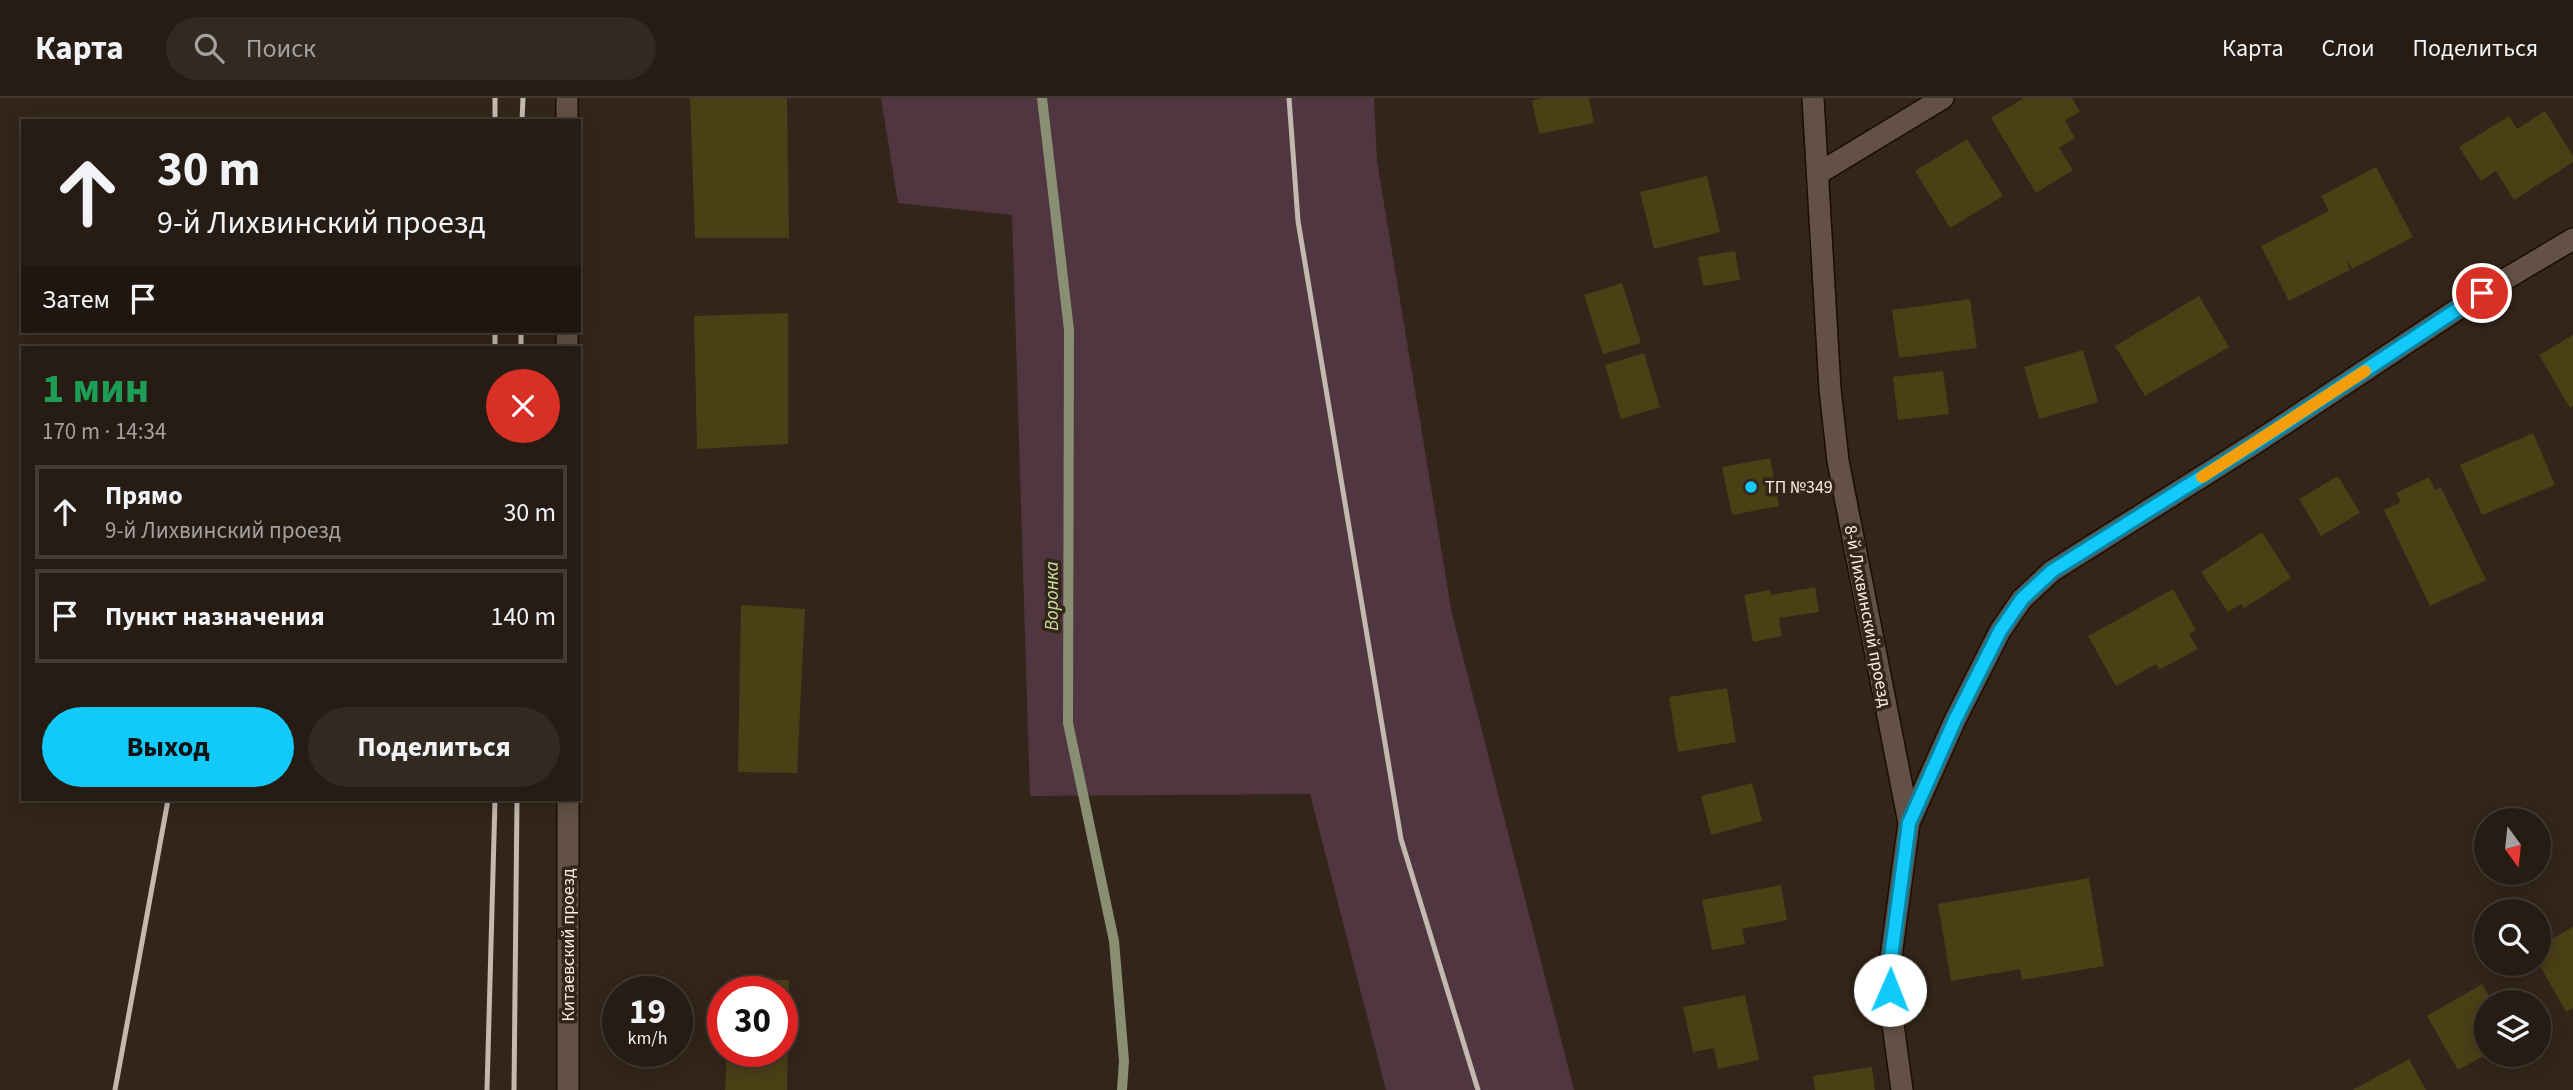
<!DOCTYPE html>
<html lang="ru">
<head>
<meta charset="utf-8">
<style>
	:root { --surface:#261c13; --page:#322921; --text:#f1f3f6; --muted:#a4a1a0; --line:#423a33; --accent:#11cafa }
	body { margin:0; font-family:"Source Sans 3",sans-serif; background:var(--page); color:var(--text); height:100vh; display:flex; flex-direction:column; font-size:26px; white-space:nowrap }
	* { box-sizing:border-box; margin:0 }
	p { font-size:23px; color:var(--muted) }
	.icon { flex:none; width:38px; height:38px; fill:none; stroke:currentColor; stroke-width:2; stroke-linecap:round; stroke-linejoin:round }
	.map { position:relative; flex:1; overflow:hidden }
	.sheet { position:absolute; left:21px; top:248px; width:560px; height:455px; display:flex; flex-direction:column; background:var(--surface); border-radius:0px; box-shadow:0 4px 18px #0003,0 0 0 2px var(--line) }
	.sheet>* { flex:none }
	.top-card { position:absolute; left:21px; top:21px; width:560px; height:214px; border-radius:0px; box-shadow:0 4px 18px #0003,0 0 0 2px var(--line); background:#261c13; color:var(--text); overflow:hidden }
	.needle { width:46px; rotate:165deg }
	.tools { position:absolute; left:2474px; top:710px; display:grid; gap:14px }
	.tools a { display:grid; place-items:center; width:77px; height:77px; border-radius:50%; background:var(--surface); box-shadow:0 4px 18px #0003,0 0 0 2px var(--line); font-size:35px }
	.speed { position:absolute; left:602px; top:878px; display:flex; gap:14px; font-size:35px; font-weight:700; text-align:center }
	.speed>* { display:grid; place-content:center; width:91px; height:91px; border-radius:50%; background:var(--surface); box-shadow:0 4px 18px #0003,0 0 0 2px var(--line); line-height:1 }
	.speed small { font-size:18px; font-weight:400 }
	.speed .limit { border:10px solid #d22; background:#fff; color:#111 }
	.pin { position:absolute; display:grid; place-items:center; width:60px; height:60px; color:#fff; margin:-30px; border:4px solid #fff; border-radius:50%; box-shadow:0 2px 7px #0007 }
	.me { position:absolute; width:77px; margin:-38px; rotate:1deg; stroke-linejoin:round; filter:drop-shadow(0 0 5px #0008) }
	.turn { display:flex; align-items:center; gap:24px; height:147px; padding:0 21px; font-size:32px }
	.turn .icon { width:91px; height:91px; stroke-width:2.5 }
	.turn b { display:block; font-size:49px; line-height:60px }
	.then { display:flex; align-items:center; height:66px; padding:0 21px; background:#0003; gap:14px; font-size:26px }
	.round { display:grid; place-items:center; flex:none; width:74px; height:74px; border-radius:37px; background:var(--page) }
	.headline { display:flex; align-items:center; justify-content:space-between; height:119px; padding:0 21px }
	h1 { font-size:42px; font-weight:700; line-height:52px; color:#1e9e55 }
	.button { display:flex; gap:14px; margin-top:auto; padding:14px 21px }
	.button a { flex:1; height:80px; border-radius:42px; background:var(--accent); color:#111; font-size:28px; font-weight:700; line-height:80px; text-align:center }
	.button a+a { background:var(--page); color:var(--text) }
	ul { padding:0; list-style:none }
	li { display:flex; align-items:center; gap:21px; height:94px; margin:0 14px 10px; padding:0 7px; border:4px solid var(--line); border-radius:0px }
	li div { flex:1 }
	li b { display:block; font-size:26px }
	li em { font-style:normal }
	header { display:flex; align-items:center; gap:42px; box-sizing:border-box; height:98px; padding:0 35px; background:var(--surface); border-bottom:2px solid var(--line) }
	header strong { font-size:33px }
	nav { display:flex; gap:38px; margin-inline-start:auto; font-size:24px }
	.search { width:490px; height:63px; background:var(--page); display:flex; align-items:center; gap:18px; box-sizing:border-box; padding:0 24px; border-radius:38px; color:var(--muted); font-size:26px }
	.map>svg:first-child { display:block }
</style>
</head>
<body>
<header>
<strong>Карта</strong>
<div class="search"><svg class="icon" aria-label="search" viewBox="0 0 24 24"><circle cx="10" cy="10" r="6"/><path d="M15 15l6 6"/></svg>Поиск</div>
<nav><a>Карта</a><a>Слои</a><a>Поделиться</a></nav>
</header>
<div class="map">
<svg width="2573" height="992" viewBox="0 0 2573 992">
	<rect width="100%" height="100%" fill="#332519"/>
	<!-- green -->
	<path fill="#503640" d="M 881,0 L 1374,0 L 1377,63 L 1452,516 L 1574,992 L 1386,992 L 1310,696 L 1030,698 L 1012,117 L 898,105 Z"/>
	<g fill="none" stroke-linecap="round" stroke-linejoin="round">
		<!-- stream -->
		<path stroke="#888f72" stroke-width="10" d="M 1042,0 L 1069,232 L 1068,625 L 1114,843 L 1124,963 L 1122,992"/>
	</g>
	<!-- building -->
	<path fill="#4b3f16" d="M 690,0 L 787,0 L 789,140 L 695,140 Z
		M 1542,0 L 1589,0 L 1594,25 L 1539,36 L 1532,2 Z
		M 2024,0 L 2072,0 L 2080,14 L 2065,22 L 2075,40 L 2059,50 L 2073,72 L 2036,95 L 1991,20 Z
		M 2545,13 L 2573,58 L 2573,64 L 2514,102 L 2496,73 L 2481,83 L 2459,49 L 2509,18 L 2517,31 Z
		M 1967,41 L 2003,98 L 1950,130 L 1915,73 Z
		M 2376,69 L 2413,139 L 2352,171 L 2346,161 L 2350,172 L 2289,203 L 2261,148 L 2329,113 L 2321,98 Z
		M 1707,78 L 1720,134 L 1654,151 L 1640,94 Z
		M 1735,153 L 1740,182 L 1703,188 L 1698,159 Z
		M 1622,185 L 1641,245 L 1603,256 L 1584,197 Z
		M 2199,198 L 2229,249 L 2145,298 L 2115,248 Z
		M 1970,201 L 1977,250 L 1899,260 L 1892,212 Z
		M 788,215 L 788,346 L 697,351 L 694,218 Z
		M 2573,237 L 2573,308 L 2570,310 L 2539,257 Z
		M 2083,252 L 2098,304 L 2039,321 L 2024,269 Z
		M 1644,255 L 1660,309 L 1621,321 L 1605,267 Z
		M 1943,273 L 1949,316 L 1898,322 L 1893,279 Z
		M 2533,335 L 2555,387 L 2482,417 L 2460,367 Z
		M 1770,360 L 1779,408 L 1732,417 L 1722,369 Z
		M 2338,378 L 2360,415 L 2321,438 L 2299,401 Z
		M 2429,379 L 2435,392 L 2441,389 L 2486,482 L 2430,508 L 2384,412 L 2401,404 L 2396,395 Z
		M 2262,434 L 2291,480 L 2244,510 L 2241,506 L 2228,514 L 2201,474 Z
		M 1815,489 L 1819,514 L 1779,520 L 1782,538 L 1753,544 L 1744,497 L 1770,492 L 1771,497 Z
		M 2173,491 L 2196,532 L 2189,536 L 2198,551 L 2159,572 L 2156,566 L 2116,588 L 2088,538 Z
		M 741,507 L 805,511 L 797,675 L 738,674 Z
		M 1727,590 L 1736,644 L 1678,654 L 1669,599 Z
		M 1752,685 L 1762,723 L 1711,737 L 1701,698 Z
		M 2089,780 L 2104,868 L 2022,882 L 2020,871 L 1951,883 L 1938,806 Z
		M 1781,787 L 1787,822 L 1742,831 L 1745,846 L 1712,852 L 1702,802 Z
		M 2573,829 L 2573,910 L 2566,914 L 2539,866 L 2539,848 Z
		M 729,881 L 789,882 L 787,992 L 725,992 L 727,954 L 782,954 L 782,894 L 729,894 Z
		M 2482,886 L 2493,905 L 2487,905 L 2487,956 L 2458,972 L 2427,918 Z
		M 1745,897 L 1759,962 L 1718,971 L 1714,950 L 1693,954 L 1683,909 Z
		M 2409,961 L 2426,992 L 2353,992 Z
		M 1872,969 L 1875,992 L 1815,992 L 1813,978 Z"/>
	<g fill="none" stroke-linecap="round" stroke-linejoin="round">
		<!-- minor casing -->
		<g stroke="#1a0d04" stroke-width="24">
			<path id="minor" d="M 567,0 L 567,23
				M 1813,0 L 1830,291 L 1838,363 L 1909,725 L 1891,859 L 1893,926 L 1902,992
				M 1819,75 L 1943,0
				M 567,233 L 567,250
				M 568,702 L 568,992
				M 1909,725 L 1955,622 L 2000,533 L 2022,501 L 2052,473 L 2257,344 L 2482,195 L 2573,141"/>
		</g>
		<!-- minor -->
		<use href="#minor" stroke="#625144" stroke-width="21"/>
		<!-- rail -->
		<path stroke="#c4b9af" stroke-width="5" d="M 1289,0 L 1298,123 L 1401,741 L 1478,992
			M 495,23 L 495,0
			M 522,23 L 523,0
			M 495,250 L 495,233
			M 521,250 L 521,233
			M 115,992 L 168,702
			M 487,992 L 495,702
			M 514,992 L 517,702"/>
	</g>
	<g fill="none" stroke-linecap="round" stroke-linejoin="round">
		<!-- route casing -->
		<g stroke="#0b83a2" stroke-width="18">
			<path id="route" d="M 1890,892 L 1891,859 L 1909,725 L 1955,622 L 2000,533 L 2022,501 L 2052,473 L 2257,344 L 2482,195"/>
		</g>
		<!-- route -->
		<use href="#route" stroke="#11cafa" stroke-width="12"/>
		<!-- slow -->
		<path stroke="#f59e0b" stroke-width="12" d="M 2202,379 L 2365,273"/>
	</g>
	<!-- markers -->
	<circle fill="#11cafa" stroke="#332519" stroke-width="2.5" cx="1751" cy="389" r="7"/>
	<g text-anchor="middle" stroke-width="7" stroke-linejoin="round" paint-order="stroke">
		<!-- poi labels -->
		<g font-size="18" fill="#f7ede5" stroke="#332519" text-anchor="start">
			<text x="1765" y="395">ТП №349</text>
		</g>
		<!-- street labels -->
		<g font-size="18" fill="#f7ede5" stroke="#332519">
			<text transform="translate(1868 518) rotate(79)" y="6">8-й Лихвинский проезд</text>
			<text transform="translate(568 847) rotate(-90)" y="6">Китаевский проезд</text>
		</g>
		<!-- water labels -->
		<g font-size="19" font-style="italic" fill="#c9e3a1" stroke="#332519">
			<text transform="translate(1051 498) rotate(-90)" y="7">Воронка</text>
		</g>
	</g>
</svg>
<div class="tools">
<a><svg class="needle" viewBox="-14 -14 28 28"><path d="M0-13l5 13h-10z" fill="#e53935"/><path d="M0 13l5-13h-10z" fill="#a4a1a0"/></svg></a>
<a><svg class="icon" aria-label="search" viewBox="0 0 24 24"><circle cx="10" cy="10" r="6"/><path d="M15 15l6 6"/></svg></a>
<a><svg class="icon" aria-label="layers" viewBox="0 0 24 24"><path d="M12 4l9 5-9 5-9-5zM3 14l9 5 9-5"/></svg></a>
</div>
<div class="speed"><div>19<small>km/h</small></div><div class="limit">30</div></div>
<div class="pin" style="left:2482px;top:195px;background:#d93025"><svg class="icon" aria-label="arrive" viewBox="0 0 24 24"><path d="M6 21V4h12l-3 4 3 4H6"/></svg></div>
<svg class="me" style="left:1890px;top:892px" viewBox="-20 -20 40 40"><circle r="19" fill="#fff"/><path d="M0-13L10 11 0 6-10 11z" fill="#11cafa"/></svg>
<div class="top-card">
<div class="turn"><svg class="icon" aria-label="ahead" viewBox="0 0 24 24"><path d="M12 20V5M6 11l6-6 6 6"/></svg><div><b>30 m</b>9-й Лихвинский проезд</div></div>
<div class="then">Затем<svg class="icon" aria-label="arrive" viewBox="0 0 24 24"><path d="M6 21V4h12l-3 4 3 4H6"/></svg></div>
</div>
<section class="sheet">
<div class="headline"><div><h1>1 мин</h1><p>170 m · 14:34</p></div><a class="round" style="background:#d93025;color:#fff"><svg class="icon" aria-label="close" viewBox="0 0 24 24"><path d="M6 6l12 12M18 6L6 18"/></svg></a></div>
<ul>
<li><svg class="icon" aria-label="ahead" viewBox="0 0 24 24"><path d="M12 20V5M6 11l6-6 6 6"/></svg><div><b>Прямо</b><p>9-й Лихвинский проезд</p></div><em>30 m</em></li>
<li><svg class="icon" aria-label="arrive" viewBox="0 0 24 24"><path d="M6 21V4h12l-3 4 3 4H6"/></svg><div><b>Пункт назначения</b></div><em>140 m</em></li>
</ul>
<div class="button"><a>Выход</a><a>Поделиться</a></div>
</section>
</div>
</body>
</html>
